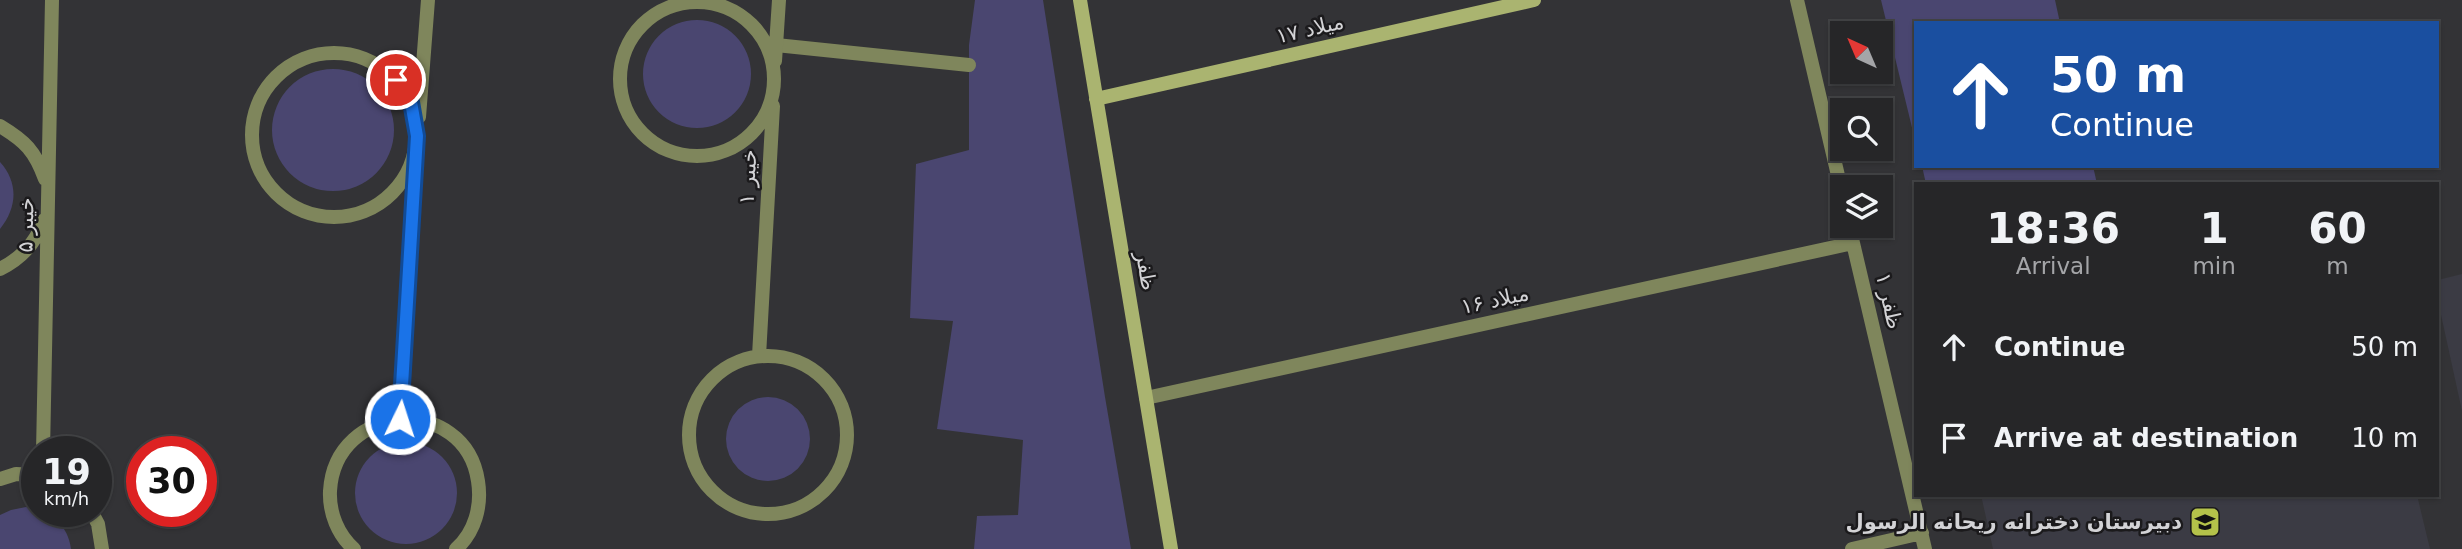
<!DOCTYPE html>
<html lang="en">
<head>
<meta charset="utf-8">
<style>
	:root { --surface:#262628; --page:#323234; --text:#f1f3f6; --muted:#a4a5a8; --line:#424345 }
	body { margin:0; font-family:"DejaVu Sans","Noto Sans Arabic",sans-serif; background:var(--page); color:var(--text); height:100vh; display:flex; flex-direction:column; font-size:26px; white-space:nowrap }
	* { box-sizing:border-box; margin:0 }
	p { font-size:23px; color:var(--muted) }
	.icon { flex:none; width:38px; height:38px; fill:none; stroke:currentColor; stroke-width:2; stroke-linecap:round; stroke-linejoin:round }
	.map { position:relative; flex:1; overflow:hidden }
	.panel { position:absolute; left:1914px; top:182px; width:525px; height:315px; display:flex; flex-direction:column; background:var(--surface); border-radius:0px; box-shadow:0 2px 5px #0004,0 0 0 2px var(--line) }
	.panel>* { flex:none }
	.hud { position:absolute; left:1914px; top:21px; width:525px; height:147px; border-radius:0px; box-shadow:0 2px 5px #0004,0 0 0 2px var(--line); background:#1a4fa0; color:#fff; overflow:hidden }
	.needle { width:46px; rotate:316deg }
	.buttons { position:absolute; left:1830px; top:21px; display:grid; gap:14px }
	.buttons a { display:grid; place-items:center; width:63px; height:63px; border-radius:0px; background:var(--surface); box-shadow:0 2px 5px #0004,0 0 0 2px var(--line); font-size:35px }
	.speed { position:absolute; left:21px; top:436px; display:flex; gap:14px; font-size:35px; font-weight:700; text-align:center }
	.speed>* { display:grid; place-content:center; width:91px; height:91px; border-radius:50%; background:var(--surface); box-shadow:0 2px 5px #0004,0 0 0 2px var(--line); line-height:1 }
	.speed small { font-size:18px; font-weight:400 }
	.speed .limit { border:10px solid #d22; background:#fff; color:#111 }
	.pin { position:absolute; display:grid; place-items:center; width:60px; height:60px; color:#fff; margin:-30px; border:4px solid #fff; border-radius:50%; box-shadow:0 2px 7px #0007 }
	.me { position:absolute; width:77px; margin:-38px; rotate:4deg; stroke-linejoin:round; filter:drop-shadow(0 0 5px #0008) }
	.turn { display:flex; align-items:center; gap:24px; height:147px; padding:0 21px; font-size:32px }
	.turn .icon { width:91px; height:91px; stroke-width:2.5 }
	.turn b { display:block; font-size:49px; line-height:60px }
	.eta { display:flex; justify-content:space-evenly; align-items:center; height:119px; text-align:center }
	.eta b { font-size:42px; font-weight:700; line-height:49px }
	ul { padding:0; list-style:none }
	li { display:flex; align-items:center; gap:21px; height:91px; padding:0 21px }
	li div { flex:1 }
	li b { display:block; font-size:26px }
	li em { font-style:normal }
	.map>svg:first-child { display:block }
</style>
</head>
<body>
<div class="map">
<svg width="2462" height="549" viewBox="0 0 2462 549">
	<rect width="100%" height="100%" fill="#333336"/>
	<!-- built -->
	<path fill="#3b3b44" d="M 2462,274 L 2462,411 L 2438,301 L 2438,280 Z
		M 1981,495 L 2417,495 L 2430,549 L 1993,549 Z"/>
	<!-- green -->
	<path fill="#4a4670" d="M 975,0 L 1043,0 L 1105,397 L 1131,549 L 974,549 L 977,516 L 1018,515 L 1023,440 L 937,429 L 953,321 L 910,318 L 916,164 L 969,150 L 969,45 Z
		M 1881,0 L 2055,0 L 2060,23 L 1916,23 L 1916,144 Z
		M643 74a54 54 0 1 1 108 0a54 54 0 1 1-108 0Z
		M272 130a61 61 0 1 1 122 0a61 61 0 1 1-122 0Z
		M 0,162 C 19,183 17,208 0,229 Z
		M 1922,166 L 2093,166 L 2097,184 L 1926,184 Z
		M726 439a42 42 0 1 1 84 0a42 42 0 1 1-84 0Z
		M355 493a51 51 0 1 1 102 0a51 51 0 1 1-102 0Z
		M 26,507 C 48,511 68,523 71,549 L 0,549 L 0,515 L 11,510 Z"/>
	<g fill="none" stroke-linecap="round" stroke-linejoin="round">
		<!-- lane -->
		<path stroke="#7f865c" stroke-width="14" d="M 776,45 L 969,65"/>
		<!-- street -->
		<path stroke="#7f865c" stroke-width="14" d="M 1797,0 L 1843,197
			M620 79a77 77 0 1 1 154 0a77 77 0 1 1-154 0Z
			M252 135a82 82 0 1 1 164 0a82 82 0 1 1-164 0Z
			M 775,61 L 779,0
			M 419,117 L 428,0
			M 0,126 C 25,141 35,151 45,179
			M 1849,226 L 1925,549
			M 0,269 C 22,258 36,243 44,220
			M689 435a79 79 0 1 1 158 0a79 79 0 1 1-158 0Z
			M 759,356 L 773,106
			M 1146,398 L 1853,243
			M 400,419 L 416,162
			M 43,452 L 52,0
			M 0,479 L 16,474 L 37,475
			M 91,511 L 98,524 L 102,549
			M 354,549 C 338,535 329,513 330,491 C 335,402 465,394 478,481 C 482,506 475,532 456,549
			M 1852,549 L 1922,533"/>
		<!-- secondary -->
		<path stroke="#aab470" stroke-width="14" d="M 1080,0 L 1171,549
			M 1096,99 L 1534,0"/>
	</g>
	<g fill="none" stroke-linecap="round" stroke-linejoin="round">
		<!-- route casing -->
		<g stroke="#114b97" stroke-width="18">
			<path id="route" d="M 396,80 L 411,102 L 417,136 L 400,419"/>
		</g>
		<!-- route -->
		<use href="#route" stroke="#1a73e8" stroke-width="12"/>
	</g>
	<!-- icons -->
	<defs>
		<g id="school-square" transform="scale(1.575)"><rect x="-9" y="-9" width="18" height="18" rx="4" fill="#b4c24a" stroke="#1b1a1c"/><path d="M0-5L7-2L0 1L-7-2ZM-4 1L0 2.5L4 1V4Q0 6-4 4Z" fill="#111"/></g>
	</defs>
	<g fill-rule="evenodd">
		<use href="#school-square" x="2205" y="522"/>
	</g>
	<g text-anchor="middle" stroke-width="5" stroke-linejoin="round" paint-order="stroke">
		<!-- street labels -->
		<g font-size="21" fill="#d3d3d6" stroke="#1b1a1c">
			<text transform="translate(1310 29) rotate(-13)" y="7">میلاد ۱۷</text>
			<text transform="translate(748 177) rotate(-87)" y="7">خیبر ۱</text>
			<text transform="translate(26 225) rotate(-89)" y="7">خیبر ۵</text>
			<text transform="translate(1146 271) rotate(80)" y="7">ظفر</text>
			<text transform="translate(1495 300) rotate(-12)" y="7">میلاد ۱۶</text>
			<text transform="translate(1889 301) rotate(77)" y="7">ظفر ۱</text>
		</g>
		<!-- poi labels -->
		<g font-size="21" font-weight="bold" fill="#d3d3d6" stroke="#1b1a1c" text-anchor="end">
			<text x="2182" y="529">دبیرستان دخترانه ریحانه الرسول</text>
		</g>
	</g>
</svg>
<div class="buttons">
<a><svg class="needle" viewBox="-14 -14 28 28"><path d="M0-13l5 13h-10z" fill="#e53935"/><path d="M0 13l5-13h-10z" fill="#a4a5a8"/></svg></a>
<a><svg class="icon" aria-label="search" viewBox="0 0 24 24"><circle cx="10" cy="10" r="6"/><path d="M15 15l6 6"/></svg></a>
<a><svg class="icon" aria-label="layers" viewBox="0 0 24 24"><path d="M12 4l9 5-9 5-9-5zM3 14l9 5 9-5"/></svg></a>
</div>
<div class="speed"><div>19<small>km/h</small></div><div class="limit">30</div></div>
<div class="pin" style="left:396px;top:80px;background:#d93025"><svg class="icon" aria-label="arrive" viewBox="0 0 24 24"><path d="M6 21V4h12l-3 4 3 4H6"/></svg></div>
<svg class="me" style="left:400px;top:419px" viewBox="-20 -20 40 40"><circle r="17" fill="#1a73e8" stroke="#fff" stroke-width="3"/><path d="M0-11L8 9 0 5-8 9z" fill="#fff"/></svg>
<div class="hud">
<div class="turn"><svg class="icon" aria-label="ahead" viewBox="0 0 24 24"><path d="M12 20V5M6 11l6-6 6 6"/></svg><div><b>50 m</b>Continue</div></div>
</div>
<section class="panel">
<div class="eta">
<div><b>18:36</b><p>Arrival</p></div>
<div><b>1</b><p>min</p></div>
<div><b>60</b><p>m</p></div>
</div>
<ul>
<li><svg class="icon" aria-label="ahead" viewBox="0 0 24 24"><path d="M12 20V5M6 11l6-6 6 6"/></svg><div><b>Continue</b></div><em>50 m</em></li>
<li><svg class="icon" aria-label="arrive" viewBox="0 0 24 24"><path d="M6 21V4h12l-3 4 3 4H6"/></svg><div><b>Arrive at destination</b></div><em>10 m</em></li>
</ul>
</section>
</div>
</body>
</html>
